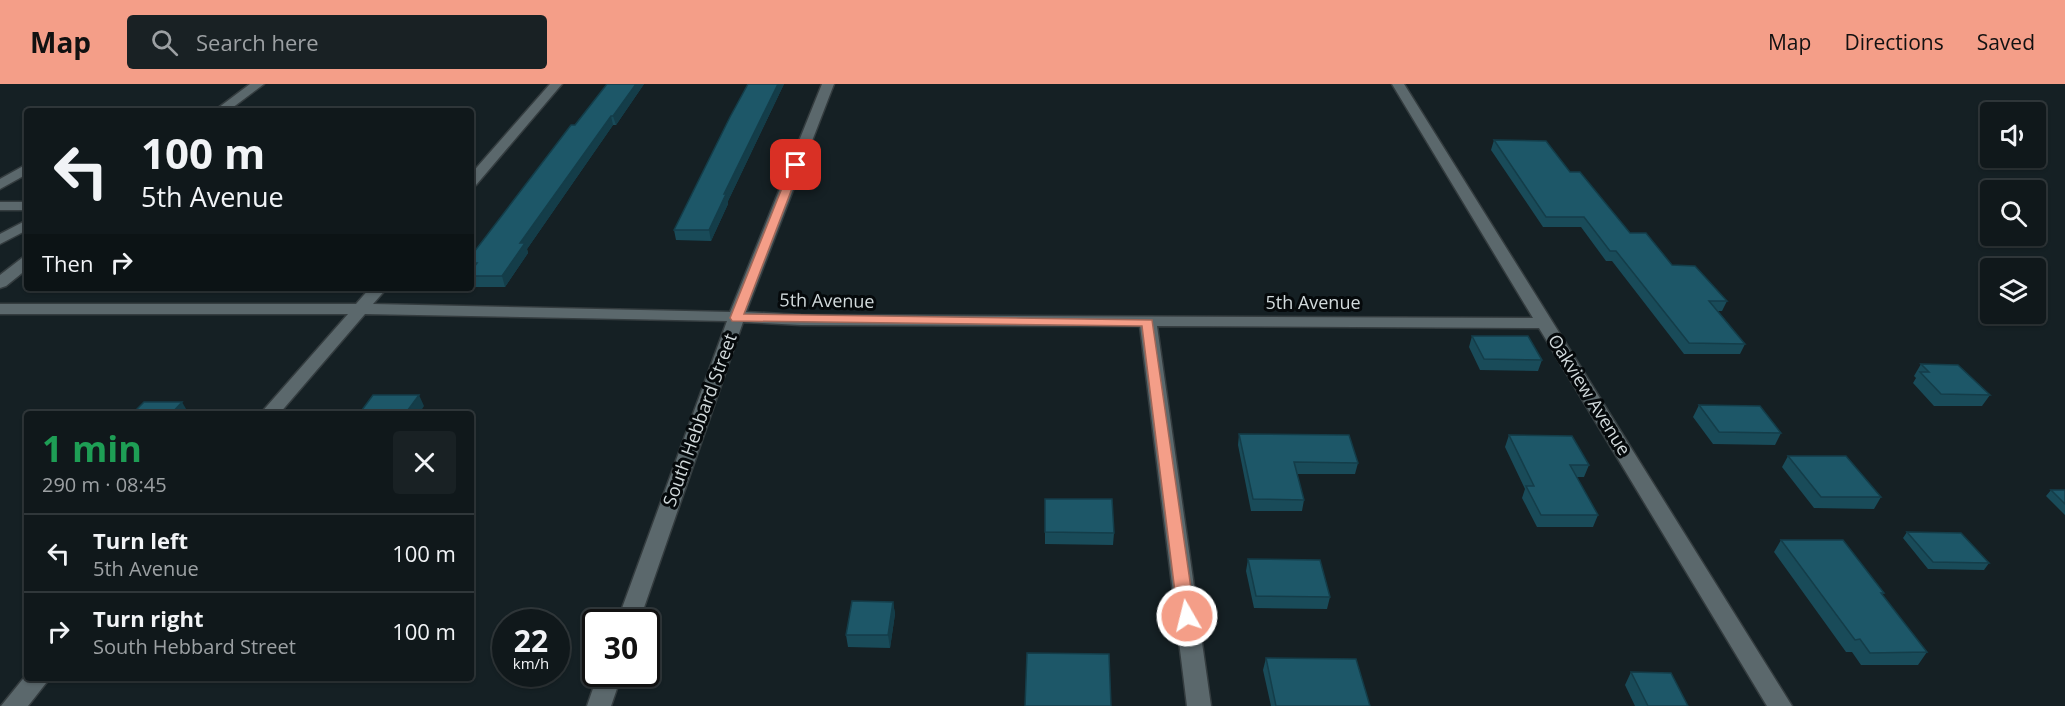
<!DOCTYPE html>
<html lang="en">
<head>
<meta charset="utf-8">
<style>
	:root { --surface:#10181b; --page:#192124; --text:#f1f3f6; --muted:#9ca0a3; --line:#30373a; --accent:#f49e88 }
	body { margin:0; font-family:"Open Sans",sans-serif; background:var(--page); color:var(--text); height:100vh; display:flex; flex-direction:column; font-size:22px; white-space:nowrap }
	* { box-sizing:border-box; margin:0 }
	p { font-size:20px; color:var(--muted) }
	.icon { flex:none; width:33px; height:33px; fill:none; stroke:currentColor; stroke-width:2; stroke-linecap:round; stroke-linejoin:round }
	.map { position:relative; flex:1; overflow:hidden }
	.side { position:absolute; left:24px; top:327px; width:450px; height:270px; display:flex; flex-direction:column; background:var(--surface); border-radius:6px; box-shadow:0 2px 4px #0004,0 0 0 2px var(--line) }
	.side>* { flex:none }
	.top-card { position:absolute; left:24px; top:24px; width:450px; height:183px; border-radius:6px; box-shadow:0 2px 4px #0004,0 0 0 2px var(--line); background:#10181b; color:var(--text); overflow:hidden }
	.controls { position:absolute; left:1980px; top:18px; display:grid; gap:12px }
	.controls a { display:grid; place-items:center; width:66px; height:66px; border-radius:6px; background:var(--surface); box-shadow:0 2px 4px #0004,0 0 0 2px var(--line); font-size:30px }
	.speed { position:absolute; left:492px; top:525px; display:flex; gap:12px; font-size:30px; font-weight:700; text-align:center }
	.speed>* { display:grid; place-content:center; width:78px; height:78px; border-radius:50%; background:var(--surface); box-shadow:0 2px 4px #0004,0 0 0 2px var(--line); line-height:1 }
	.speed small { font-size:15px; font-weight:400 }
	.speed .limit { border:3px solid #111; border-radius:9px; background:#fff; color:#111 }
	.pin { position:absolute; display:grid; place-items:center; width:51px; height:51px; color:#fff; margin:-26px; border-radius:12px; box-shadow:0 3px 9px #0006 }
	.me { position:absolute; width:66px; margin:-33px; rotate:352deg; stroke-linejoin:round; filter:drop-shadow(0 0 4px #0008) }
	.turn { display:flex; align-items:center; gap:21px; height:126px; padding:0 18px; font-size:27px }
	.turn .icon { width:78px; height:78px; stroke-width:2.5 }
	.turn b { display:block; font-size:42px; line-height:51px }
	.then { display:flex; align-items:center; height:57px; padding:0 18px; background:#0003; gap:12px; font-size:22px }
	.round { display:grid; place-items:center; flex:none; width:63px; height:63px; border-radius:6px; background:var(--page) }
	.summary { display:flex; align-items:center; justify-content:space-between; height:102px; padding:0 18px }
	h1 { font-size:36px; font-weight:700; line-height:45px; color:#1e9e55 }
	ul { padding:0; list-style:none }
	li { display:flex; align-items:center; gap:18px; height:78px; padding:0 18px; border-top:2px solid var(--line) }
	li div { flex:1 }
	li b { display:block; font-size:22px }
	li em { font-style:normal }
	header { display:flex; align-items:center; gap:36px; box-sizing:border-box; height:84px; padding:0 30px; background:var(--accent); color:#111 }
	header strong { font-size:28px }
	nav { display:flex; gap:33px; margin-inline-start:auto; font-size:21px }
	.search { width:420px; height:54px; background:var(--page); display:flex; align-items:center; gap:15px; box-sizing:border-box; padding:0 21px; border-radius:6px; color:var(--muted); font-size:22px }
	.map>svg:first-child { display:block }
</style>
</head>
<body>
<header>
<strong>Map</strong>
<div class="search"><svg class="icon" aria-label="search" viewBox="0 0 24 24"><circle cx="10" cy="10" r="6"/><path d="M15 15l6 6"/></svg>Search here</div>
<nav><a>Map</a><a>Directions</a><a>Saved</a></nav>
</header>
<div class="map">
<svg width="2065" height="622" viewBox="0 0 2065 622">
	<rect width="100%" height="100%" fill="#152024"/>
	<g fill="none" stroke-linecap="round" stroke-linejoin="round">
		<!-- minor casing -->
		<g stroke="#343c3f" stroke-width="3">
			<path id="minor" d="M 250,0 L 264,0 L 228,27 L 214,27 Z
				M 550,0 L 562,0 L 476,101 L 471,102 L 471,90 Z
				M 822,0 L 834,0 L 746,228 L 801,231 L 1533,234 L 1392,0 L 1404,0 L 1792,622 L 1767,622 L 1539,244 L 1157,242 L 1211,622 L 1187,622 L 1140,242 L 801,241 L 743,238 L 639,538 L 617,538 L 727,237 L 365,230 L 279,330 L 260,330 L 348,230 L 0,230 L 0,220 L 356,220 L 370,204 L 387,204 L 373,220 L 730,228 Z
				M 27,80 L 27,90 L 0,105 L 0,95 Z
				M 0,118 L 27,118 L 27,126 L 0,126 Z
				M 27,136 L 27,146 L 0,160 L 0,150 Z
				M 27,172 L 27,185 L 6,202 L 0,204 L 0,191 L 22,174 Z
				M 27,590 L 27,594 L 50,594 L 28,622 L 1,622 Z
				M 598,590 L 622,590 L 611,622 L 587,622 Z"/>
		</g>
		<!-- minor -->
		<use href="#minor" fill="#5b686c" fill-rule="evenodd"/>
	</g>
	<!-- wall -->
	<path fill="#194b59" d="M 607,0 L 644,0 L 616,41 L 613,41 L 527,165 L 528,169 L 505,203 L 472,203 L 471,172 Z
		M 748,0 L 784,0 L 728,117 L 728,120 L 711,157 L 676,156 L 674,146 Z
		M 1494,56 L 1570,88 L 1630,149 L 1672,181 L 1727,217 L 1722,227 L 1718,227 L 1745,260 L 1740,270 L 1684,270 L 1612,177 L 1606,177 L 1581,143 L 1543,143 L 1491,66 Z
		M 1472,252 L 1542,276 L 1538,287 L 1480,286 L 1469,263 Z
		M 1921,280 L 1990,311 L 1982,322 L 1934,322 L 1913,299 L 1916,294 L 1914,292 Z
		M 1699,321 L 1781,349 L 1775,361 L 1713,360 L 1693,333 Z
		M 1239,350 L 1358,379 L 1355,390 L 1297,390 L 1304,416 L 1302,427 L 1251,427 L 1238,361 Z
		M 1509,351 L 1589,381 L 1584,393 L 1576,393 L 1598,431 L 1593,443 L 1537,443 L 1522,414 L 1525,405 L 1505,363 Z
		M 1788,372 L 1881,413 L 1874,425 L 1814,424 L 1782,383 Z
		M 2051,406 L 2065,406 L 2065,431 L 2046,412 Z
		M 1045,415 L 1114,449 L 1113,461 L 1045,460 Z
		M 1907,448 L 1989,479 L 1984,486 L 1928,485 L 1903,454 Z
		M 1781,456 L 1884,509 L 1882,511 L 1927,568 L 1918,581 L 1861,581 L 1852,568 L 1846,568 L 1774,468 Z
		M 1248,475 L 1330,513 L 1327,525 L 1254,524 L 1246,487 Z
		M 893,518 L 895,530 L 890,564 L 848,563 L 846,551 Z
		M 1266,574 L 1370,622 L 1271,622 L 1263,586 Z
		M 1631,588 L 1688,622 L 1635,622 L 1625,601 Z"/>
	<!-- shaded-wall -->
	<path fill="#143d49" d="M 636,0 L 644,0 L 616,41 L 613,32 Z
		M 778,0 L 784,0 L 728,117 L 728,120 L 711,157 L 709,146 L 724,110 Z
		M 611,32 L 613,41 L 527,165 L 528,169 L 505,203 L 502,192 L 520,159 Z
		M 419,311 L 424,322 L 419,330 L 405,330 Z
		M 182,318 L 189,330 L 171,330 Z
		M 893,518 L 895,530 L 890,564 L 888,551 Z"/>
	<!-- building -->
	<path fill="#1d5768" stroke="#143d49" stroke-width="1.5" d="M 607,0 L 636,0 L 613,32 L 611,32 L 520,159 L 525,159 L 502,192 L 471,192 L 471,187 L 477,179 L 471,179 L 471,172 L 571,41 L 575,41 Z
		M 748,0 L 778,0 L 724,110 L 726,110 L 709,146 L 674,146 L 730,33 Z
		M 1494,56 L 1546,57 L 1570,88 L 1580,88 L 1630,149 L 1646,149 L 1672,181 L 1695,182 L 1727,217 L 1709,217 L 1745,260 L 1689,259 L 1616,167 L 1610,167 L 1584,133 L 1546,133 Z
		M 1472,252 L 1528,252 L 1542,276 L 1484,275 Z
		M 1921,280 L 1958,281 L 1990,311 L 1941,310 L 1920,288 L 1929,288 Z
		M 373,311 L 419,311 L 405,330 L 350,330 L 359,330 Z
		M 144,318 L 182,318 L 171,330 L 132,330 Z
		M 1699,321 L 1760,322 L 1781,349 L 1719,348 Z
		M 1239,350 L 1349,351 L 1358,379 L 1294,378 L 1304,416 L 1253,415 Z
		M 1509,351 L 1572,352 L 1589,381 L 1570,381 L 1598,431 L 1541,431 L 1526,402 L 1534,402 Z
		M 1788,372 L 1846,372 L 1881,413 L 1821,413 Z
		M 2051,406 L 2065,406 L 2065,420 Z
		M 1045,415 L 1112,415 L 1114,449 L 1045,448 Z
		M 1907,448 L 1961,449 L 1989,479 L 1933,478 Z
		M 1781,456 L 1843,456 L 1884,509 L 1881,509 L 1927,568 L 1870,569 L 1860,555 L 1855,556 Z
		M 1248,475 L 1320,476 L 1330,513 L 1256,512 Z
		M 852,517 L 893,518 L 888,551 L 846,551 Z
		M 1027,569 L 1109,570 L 1111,622 L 1025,622 Z
		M 1266,574 L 1356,575 L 1370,622 L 1276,622 Z
		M 1631,588 L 1671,589 L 1688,622 L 1648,622 Z"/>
	<!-- route -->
	<path fill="#f49e88" stroke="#9f6758" stroke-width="1.5" d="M 792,79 L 801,81 L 744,230 L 1152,236 L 1195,532 L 1193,536 L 1187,538 L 1181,536 L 1178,532 L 1142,242 L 732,237 L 730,234 Z"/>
	<g text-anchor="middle" stroke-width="6" stroke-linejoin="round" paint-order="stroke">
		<!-- street labels -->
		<g font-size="18" fill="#d2dadc" stroke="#05090b">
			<text transform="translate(827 217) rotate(1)" y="6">5th Avenue</text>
			<text x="1313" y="225">5th Avenue</text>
			<text transform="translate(1589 311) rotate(58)" y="6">Oakview Avenue</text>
			<text transform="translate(700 336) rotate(-70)" y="6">South Hebbard Street</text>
		</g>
	</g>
</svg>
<div class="controls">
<a><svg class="icon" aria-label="sound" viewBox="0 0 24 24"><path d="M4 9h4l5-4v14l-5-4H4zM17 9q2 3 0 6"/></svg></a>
<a><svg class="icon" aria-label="search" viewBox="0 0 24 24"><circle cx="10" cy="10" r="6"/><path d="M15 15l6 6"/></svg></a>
<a><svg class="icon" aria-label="layers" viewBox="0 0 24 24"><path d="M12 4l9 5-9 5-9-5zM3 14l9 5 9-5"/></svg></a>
</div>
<div class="speed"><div>22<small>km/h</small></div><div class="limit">30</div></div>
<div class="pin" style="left:796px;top:81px;background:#d93025"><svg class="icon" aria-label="arrive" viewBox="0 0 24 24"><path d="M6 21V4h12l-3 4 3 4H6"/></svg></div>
<svg class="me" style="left:1187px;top:532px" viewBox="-20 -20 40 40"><circle r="17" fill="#f49e88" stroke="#fff" stroke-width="3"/><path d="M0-11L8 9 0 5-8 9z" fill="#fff"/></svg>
<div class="top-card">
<div class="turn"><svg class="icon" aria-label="left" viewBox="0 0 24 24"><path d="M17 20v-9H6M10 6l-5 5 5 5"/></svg><div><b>100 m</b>5th Avenue</div></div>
<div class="then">Then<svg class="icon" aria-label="right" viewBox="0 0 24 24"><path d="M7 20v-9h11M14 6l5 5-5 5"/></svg></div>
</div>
<section class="side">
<div class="summary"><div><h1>1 min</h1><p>290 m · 08:45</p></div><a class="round"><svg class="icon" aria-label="close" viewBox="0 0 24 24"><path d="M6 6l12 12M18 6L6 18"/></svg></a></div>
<ul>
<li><svg class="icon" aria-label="left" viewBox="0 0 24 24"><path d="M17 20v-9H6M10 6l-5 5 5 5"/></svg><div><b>Turn left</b><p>5th Avenue</p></div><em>100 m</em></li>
<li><svg class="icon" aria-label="right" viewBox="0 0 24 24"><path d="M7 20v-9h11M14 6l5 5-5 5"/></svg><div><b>Turn right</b><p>South Hebbard Street</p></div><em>100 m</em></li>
</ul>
</section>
</div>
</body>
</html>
